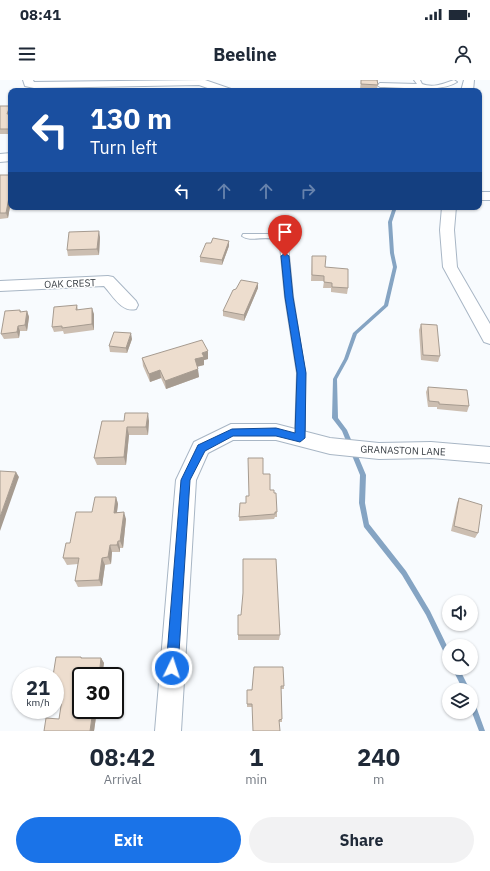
<!DOCTYPE html>
<html lang="en">
<head>
<meta charset="utf-8">
<style>
	:root { --surface:#fff; --page:#f2f2f3; --text:#1f2937; --muted:#747a83; --accent:#1a73e8 }
	body { margin:0; font-family:"IBM Plex Sans",sans-serif; background:var(--page); color:var(--text); height:100vh; display:flex; flex-direction:column; font-size:15px; white-space:nowrap }
	* { box-sizing:border-box; margin:0 }
	p { font-size:13px; color:var(--muted) }
	.icon { flex:none; width:22px; height:22px; fill:none; stroke:currentColor; stroke-width:2; stroke-linecap:round; stroke-linejoin:round }
	.map { position:relative; height:651px; overflow:hidden }
	.side { display:flex; flex-direction:column; background:var(--surface); flex:1 }
	.side>* { flex:none }
	.hud { position:absolute; left:8px; top:8px; width:474px; height:122px; border-radius:8px; box-shadow:0 1px 3px #0004; background:#1a4fa0; color:#fff; overflow:hidden }
	.tools { position:absolute; left:442px; top:515px; display:grid; gap:8px }
	.tools a { display:grid; place-items:center; width:36px; height:36px; border-radius:50%; background:var(--surface); box-shadow:0 1px 3px #0004; font-size:20px }
	.speed { position:absolute; left:12px; top:587px; display:flex; gap:8px; font-size:20px; font-weight:700; text-align:center }
	.speed>* { display:grid; place-content:center; width:52px; height:52px; border-radius:50%; background:var(--surface); box-shadow:0 1px 3px #0004; line-height:1 }
	.speed small { font-size:10px; font-weight:400 }
	.speed .limit { border:2px solid #111; border-radius:6px; background:#fff; color:#111 }
	.pin { position:absolute; display:grid; place-items:center; width:34px; height:34px; color:#fff; margin:-41px -17px; border-radius:50% 50% 50% 0; rotate:-45deg; box-shadow:0 0 4px #0007 }
	.pin .icon { rotate:45deg }
	.me { position:absolute; width:44px; margin:-22px; rotate:4deg; stroke-linejoin:round; filter:drop-shadow(0 0 3px #0008) }
	.turn { display:flex; align-items:center; gap:14px; height:84px; padding:0 16px; font-size:18px }
	.turn .icon { width:52px; height:52px; stroke-width:2.5 }
	.turn b { display:block; font-size:28px; line-height:34px }
	.lanes { display:flex; align-items:center; height:38px; padding:0 16px; background:#0003; justify-content:center; gap:20px; direction:ltr }
	.lanes .off { opacity:.35 }
	.eta { display:flex; justify-content:space-evenly; align-items:center; height:68px; text-align:center }
	.eta b { font-size:24px; font-weight:700; line-height:28px }
	.cta { display:flex; gap:8px; margin-top:auto; padding:8px 16px }
	.cta a { flex:1; height:46px; border-radius:24px; background:var(--accent); color:#fff; font-size:16px; font-weight:700; line-height:46px; text-align:center }
	.cta a+a { background:var(--page); color:var(--text) }
	.status { display:flex; justify-content:space-between; align-items:center; height:28px; padding:0 20px; background:var(--surface); direction:ltr }
	.status svg { height:11px; fill:currentColor }
	header { display:flex; justify-content:space-between; align-items:center; height:52px; padding:0 16px; background:var(--surface); font-size:18px; font-weight:700 }
	.map>svg:first-child { display:block }
</style>
</head>
<body>
<div class="status"><b>08:41</b><svg viewBox="0 0 49 12"><path d="M0 12V9h3v3zM5 12V6h3v6zM10 12V3h3v9zM15 12V0h3v12zM26 1h20v11H26zM47 4h2v5h-2z"/></svg></div>
<header><svg class="icon" aria-label="menu" viewBox="0 0 24 24"><path d="M4 6h16M4 12h16M4 18h16"/></svg>Beeline<svg class="icon" aria-label="person" viewBox="0 0 24 24"><circle cx="12" cy="8" r="4"/><path d="M4 21q1-7 8-7t8 7"/></svg></header>
<div class="map">
<svg width="490" height="651" viewBox="0 0 490 651">
	<rect width="100%" height="100%" fill="#f8fbfe"/>
	<g fill="none" stroke-linecap="round" stroke-linejoin="round">
		<!-- stream -->
		<path fill="#85a4c3" fill-rule="evenodd" d="M 393,127 L 397,127 L 392,142 L 394,173 L 397,187 L 388,226 L 357,254 L 348,279 L 337,299 L 338,338 L 347,350 L 366,395 L 365,423 L 369,444 L 406,491 L 430,531 L 449,570 L 449,580 L 447,579 L 426,535 L 402,495 L 364,447 L 359,423 L 360,395 L 342,351 L 332,338 L 333,299 L 344,279 L 353,253 L 384,225 L 393,187 L 390,173 L 388,142 Z
			M 452,588 L 459,588 L 470,610 L 463,610 Z
			M 471,617 L 473,618 L 485,651 L 479,651 L 471,630 Z"/>
		<!-- lane casing -->
		<g stroke="#a8b6c5" stroke-width="2">
			<path id="lane" d="M 414,0 L 420,0 L 422,4 C 433,8 443,4 454,0 L 457,2 C 441,13 400,7 380,7 L 377,5 L 380,3 L 417,4 Z
				M 243,154 L 271,154 L 283,157 L 288,165 L 293,217 L 305,293 L 305,358 L 303,361 L 297,361 L 295,358 L 297,293 L 285,217 L 280,165 C 271,151 253,164 242,156 Z"/>
		</g>
		<!-- street casing -->
		<g stroke="#a8b6c5" stroke-width="2">
			<path id="street" d="M 23,0 L 33,0 L 34,2 L 205,0 L 231,9 L 233,11 L 216,11 L 199,5 L 34,8 L 25,6 Z
				M 464,0 L 474,0 L 473,11 L 461,11 Z
				M 11,73 L 11,81 L 0,82 L 0,74 Z
				M 479,112 L 490,112 L 490,120 L 479,120 Z
				M 442,127 L 456,127 L 454,150 L 457,187 L 490,244 L 490,264 L 484,262 L 443,187 L 440,150 Z
				M 108,196 L 113,197 L 136,221 L 138,225 L 136,229 C 122,233 113,216 104,206 L 0,211 L 0,201 Z
				M 231,344 L 276,344 L 330,358 L 379,363 L 431,362 L 490,367 L 490,383 L 431,378 L 379,379 L 330,374 L 276,360 L 233,360 L 208,373 L 196,400 L 181,651 L 155,651 L 176,400 L 194,362 Z"/>
		</g>
		<!-- lane -->
		<use href="#lane" fill="#fff" fill-rule="evenodd"/>
		<!-- street -->
		<use href="#street" fill="#fff" fill-rule="evenodd"/>
	</g>
	<!-- wall -->
	<path fill="#ccbeb1" d="M 361,0 L 378,0 L 377,11 L 360,9 Z
		M 0,26 L 10,26 L 11,30 L 10,34 L 11,34 L 11,54 L 0,54 Z
		M 11,92 L 11,121 L 8,138 L 0,139 L 0,95 L 10,95 Z
		M 100,157 L 99,175 L 68,176 L 67,170 Z
		M 229,166 L 222,185 L 200,182 L 200,177 Z
		M 312,176 L 348,208 L 347,214 L 331,212 L 331,208 L 323,208 L 324,201 L 311,201 Z
		M 258,203 L 258,208 L 244,241 L 223,236 L 223,231 Z
		M 77,225 L 78,230 L 94,234 L 94,250 L 64,254 L 63,251 L 54,252 L 52,247 Z
		M 20,230 L 21,232 L 27,231 L 29,237 L 27,251 L 20,251 L 19,258 L 4,259 L 1,254 Z
		M 421,244 L 440,276 L 438,282 L 421,280 L 419,250 Z
		M 132,259 L 127,273 L 110,272 L 109,266 Z
		M 142,278 L 208,279 L 204,280 L 204,285 L 197,287 L 199,297 L 166,309 L 161,298 L 150,302 L 143,286 Z
		M 428,307 L 469,326 L 467,332 L 437,329 L 437,327 L 428,327 L 426,312 Z
		M 102,341 L 149,341 L 148,355 L 129,355 L 126,385 L 97,385 L 94,378 Z
		M 263,394 L 270,410 L 274,413 L 277,432 L 277,437 L 275,437 L 274,439 L 239,441 L 240,423 L 246,423 L 249,416 Z
		M 116,417 L 118,424 L 117,432 L 126,439 L 123,468 L 120,468 L 120,472 L 112,472 L 111,484 L 105,485 L 102,506 L 78,507 L 75,501 L 78,484 L 67,485 L 63,478 L 70,463 L 92,432 Z
		M 459,418 L 478,453 L 475,458 L 451,451 L 457,423 Z
		M 238,535 L 280,555 L 279,560 L 238,560 Z
		M 81,577 L 82,578 L 101,578 L 104,583 L 102,596 L 81,596 L 97,630 L 94,651 L 44,651 L 59,639 L 63,618 L 55,618 L 55,596 Z
		M 284,606 L 284,609 L 281,609 L 282,639 L 282,642 L 279,642 L 252,627 L 247,627 L 247,610 Z"/>
	<!-- shaded-wall -->
	<path fill="#a69b90" d="M 10,26 L 11,31 L 9,39 L 7,34 Z
		M 11,107 L 11,121 L 8,138 L 6,133 Z
		M 99,151 L 100,157 L 99,175 L 97,169 Z
		M 229,161 L 229,166 L 222,185 L 222,180 Z
		M 258,203 L 258,208 L 244,241 L 244,235 Z
		M 92,228 L 94,234 L 94,250 L 92,244 Z
		M 27,231 L 29,237 L 27,251 L 25,245 Z
		M 18,246 L 20,251 L 19,258 L 17,252 Z
		M 131,253 L 132,259 L 127,273 L 126,268 Z
		M 208,271 L 208,279 L 204,280 L 204,285 L 195,287 L 195,279 L 202,273 Z
		M 198,289 L 199,297 L 166,309 L 165,301 Z
		M 160,290 L 161,298 L 150,302 L 149,294 Z
		M 148,333 L 149,341 L 148,355 L 146,347 Z
		M 127,347 L 129,355 L 126,385 L 124,377 Z
		M 16,392 L 19,397 L 0,451 L 0,437 Z
		M 116,417 L 118,424 L 116,439 L 114,433 Z
		M 124,432 L 126,439 L 123,468 L 120,461 Z
		M 118,461 L 120,468 L 120,472 L 117,465 Z
		M 110,465 L 112,472 L 111,484 L 108,477 Z
		M 102,478 L 105,485 L 102,506 L 99,500 Z
		M 101,578 L 104,583 L 102,596 L 99,596 Z
		M 93,630 L 97,630 L 94,651 L 90,651 Z"/>
	<!-- building -->
	<path fill="#edddce" stroke="#a69b90" d="M 361,0 L 377,0 L 378,5 L 361,4 Z
		M 0,26 L 10,26 L 7,34 L 11,34 L 11,49 L 0,49 Z
		M 11,92 L 11,107 L 6,133 L 0,133 L 0,95 L 10,95 L 10,93 Z
		M 99,151 L 97,169 L 67,170 L 69,152 Z
		M 213,158 L 229,161 L 222,180 L 200,177 L 206,163 L 211,163 Z
		M 312,176 L 326,176 L 325,187 L 348,189 L 348,208 L 332,207 L 332,203 L 324,202 L 324,196 L 312,195 Z
		M 241,200 L 258,203 L 244,235 L 223,231 L 233,210 L 236,209 Z
		M 77,225 L 76,230 L 92,228 L 92,244 L 62,248 L 62,246 L 52,247 L 54,227 Z
		M 20,230 L 20,232 L 27,231 L 25,245 L 18,246 L 17,252 L 1,254 L 5,231 Z
		M 421,244 L 437,245 L 440,276 L 423,275 Z
		M 114,252 L 131,253 L 126,268 L 109,266 Z
		M 202,260 L 208,271 L 202,273 L 204,277 L 195,279 L 198,289 L 165,301 L 160,290 L 149,294 L 142,278 Z
		M 428,307 L 467,310 L 469,326 L 439,324 L 439,322 L 429,321 Z
		M 125,333 L 148,333 L 146,347 L 127,347 L 124,377 L 94,378 L 102,341 L 124,341 Z
		M 248,378 L 263,378 L 263,394 L 270,394 L 270,410 L 274,410 L 274,413 L 276,413 L 277,432 L 275,432 L 275,434 L 239,437 L 240,423 L 246,423 L 246,416 L 249,416 Z
		M 0,391 L 16,392 L 0,437 Z
		M 95,417 L 116,417 L 114,433 L 124,432 L 120,461 L 118,461 L 117,465 L 110,465 L 108,477 L 102,478 L 99,500 L 75,501 L 79,478 L 63,478 L 66,463 L 70,463 L 76,432 L 92,432 Z
		M 459,418 L 482,425 L 478,453 L 454,446 Z
		M 243,479 L 276,479 L 280,555 L 238,555 L 238,535 L 241,535 L 243,513 Z
		M 56,577 L 81,577 L 81,578 L 101,578 L 99,596 L 81,596 L 81,630 L 93,630 L 90,651 L 44,651 L 46,638 L 59,639 L 63,613 L 55,613 L 55,596 L 53,596 Z
		M 254,587 L 283,587 L 284,606 L 281,606 L 282,639 L 279,640 L 280,651 L 253,651 L 252,624 L 247,624 L 247,610 L 252,610 Z"/>
	<!-- route -->
	<path fill="#1a73e8" stroke="#114b97" d="M 285,173 L 289,176 L 293,217 L 306,293 L 305,358 L 300,362 L 276,356 L 233,356 L 205,371 L 190,400 L 178,588 L 177,592 L 172,594 L 168,592 L 166,588 L 181,400 L 198,365 L 232,349 L 276,348 L 295,353 L 297,293 L 285,217 L 281,176 Z"/>
	<g text-anchor="middle" stroke-width="3" stroke-linejoin="round" paint-order="stroke">
		<!-- street labels -->
		<g font-size="10" fill="#373d43" stroke="#fff">
			<text transform="translate(70 203) rotate(-2)" y="4">OAK CREST</text>
			<text transform="translate(403 370) rotate(2)" y="4">GRANASTON LANE</text>
		</g>
	</g>
</svg>
<div class="tools">
<a><svg class="icon" aria-label="sound" viewBox="0 0 24 24"><path d="M4 9h4l5-4v14l-5-4H4zM17 9q2 3 0 6"/></svg></a>
<a><svg class="icon" aria-label="search" viewBox="0 0 24 24"><circle cx="10" cy="10" r="6"/><path d="M15 15l6 6"/></svg></a>
<a><svg class="icon" aria-label="layers" viewBox="0 0 24 24"><path d="M12 4l9 5-9 5-9-5zM3 14l9 5 9-5"/></svg></a>
</div>
<div class="speed"><div>21<small>km/h</small></div><div class="limit">30</div></div>
<div class="pin" style="left:285px;top:176px;background:#d93025"><svg class="icon" aria-label="arrive" viewBox="0 0 24 24"><path d="M6 21V4h12l-3 4 3 4H6"/></svg></div>
<svg class="me" style="left:172px;top:588px" viewBox="-20 -20 40 40"><circle r="17" fill="#1a73e8" stroke="#fff" stroke-width="3"/><path d="M0-11L8 9 0 5-8 9z" fill="#fff"/></svg>
<div class="hud">
<div class="turn"><svg class="icon" aria-label="left" viewBox="0 0 24 24"><path d="M17 20v-9H6M10 6l-5 5 5 5"/></svg><div><b>130 m</b>Turn left</div></div>
<div class="lanes"><svg class="icon" aria-label="left" viewBox="0 0 24 24"><path d="M17 20v-9H6M10 6l-5 5 5 5"/></svg><svg class="icon off" aria-label="ahead" viewBox="0 0 24 24"><path d="M12 20V5M6 11l6-6 6 6"/></svg><svg class="icon off" aria-label="ahead" viewBox="0 0 24 24"><path d="M12 20V5M6 11l6-6 6 6"/></svg><svg class="icon off" aria-label="right" viewBox="0 0 24 24"><path d="M7 20v-9h11M14 6l5 5-5 5"/></svg></div>
</div>
</div>
<section class="side">
<div class="eta">
<div><b>08:42</b><p>Arrival</p></div>
<div><b>1</b><p>min</p></div>
<div><b>240</b><p>m</p></div>
</div>
<div class="cta"><a>Exit</a><a>Share</a></div>
</section>
</body>
</html>
